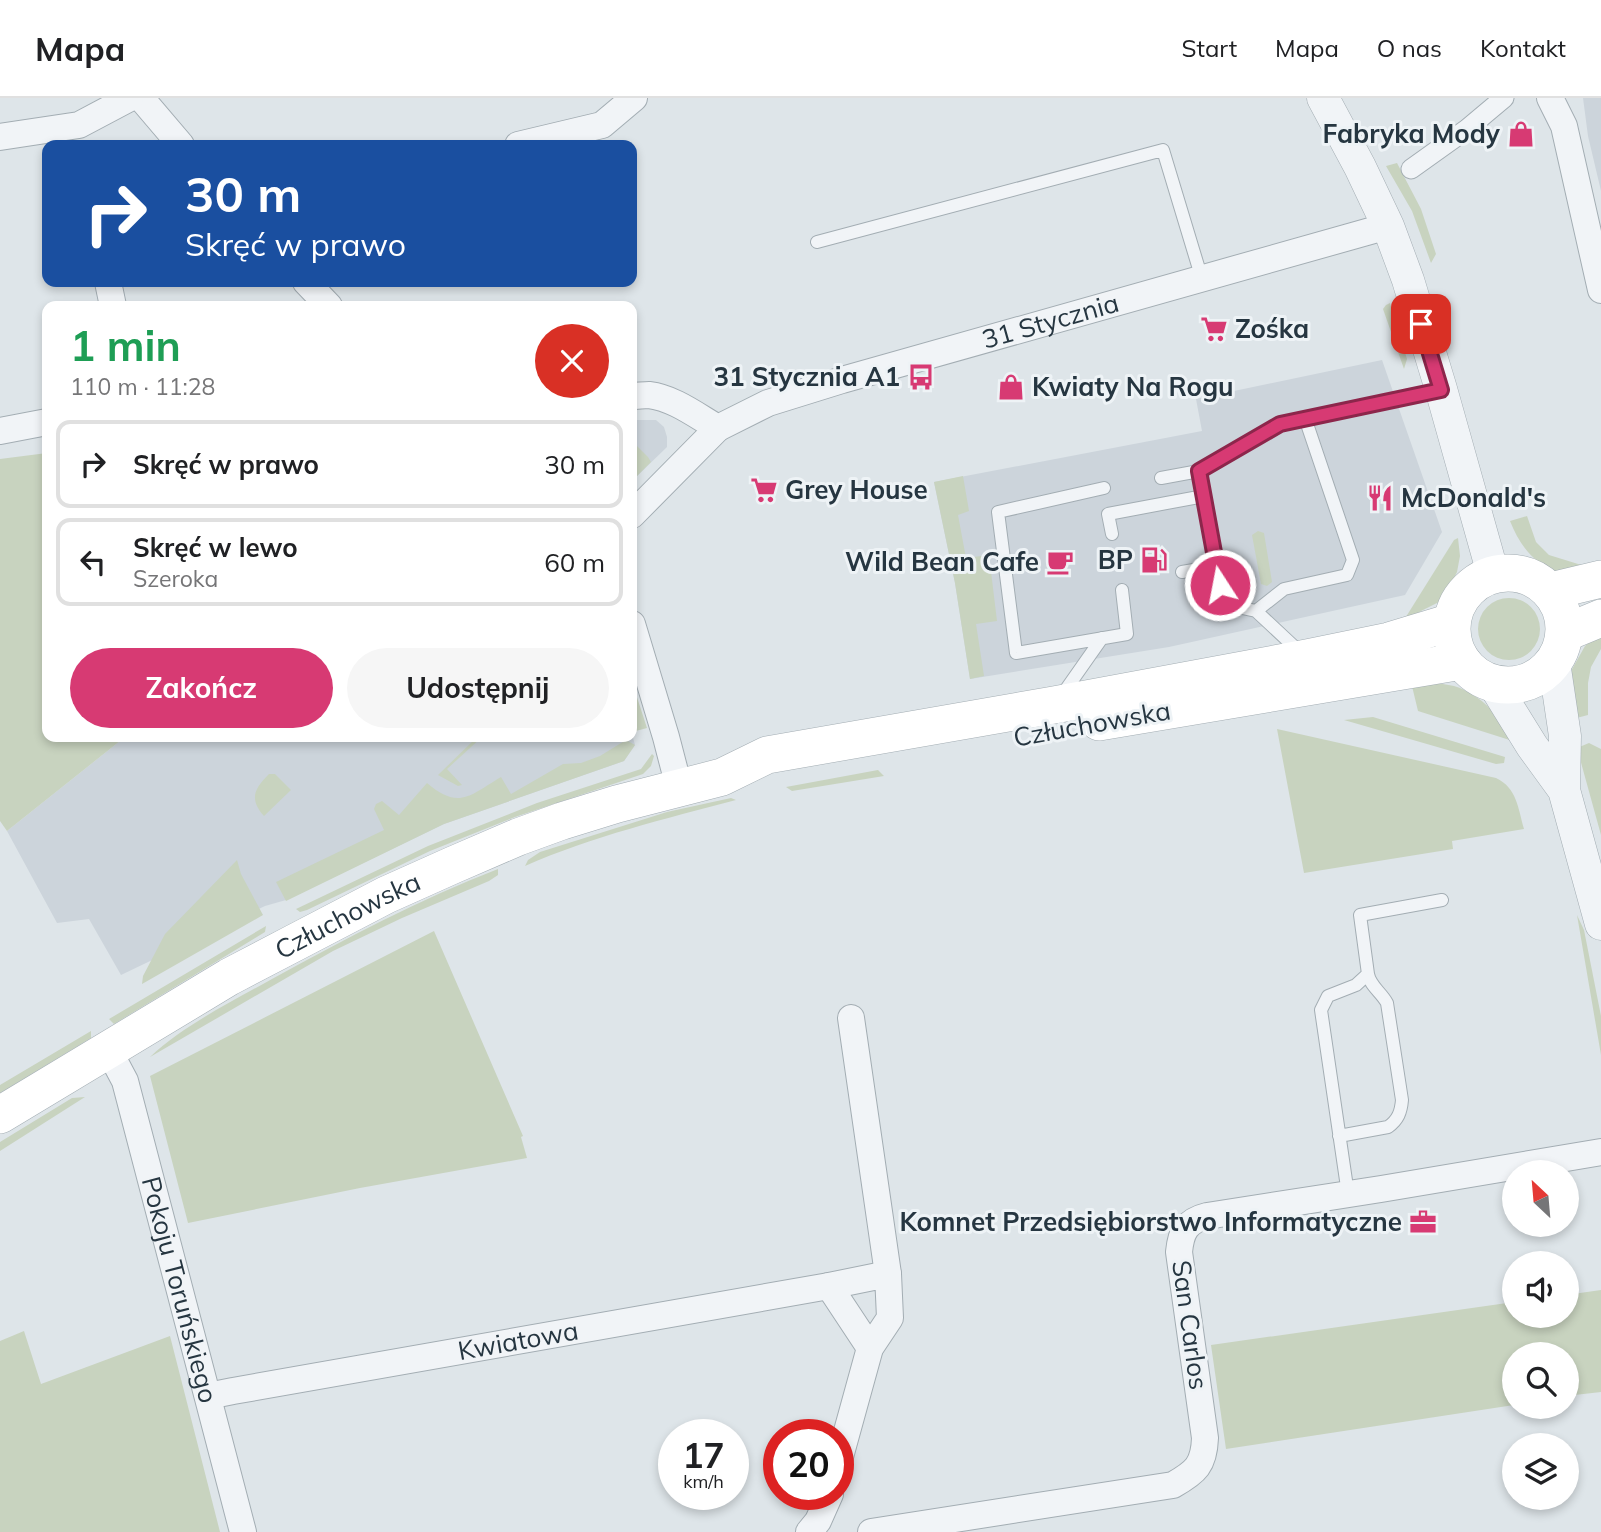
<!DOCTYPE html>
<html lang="pl">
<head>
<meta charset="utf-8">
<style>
	:root { --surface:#fff; --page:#f6f6f6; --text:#202124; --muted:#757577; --line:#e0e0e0; --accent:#d73a73 }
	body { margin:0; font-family:Mulish,sans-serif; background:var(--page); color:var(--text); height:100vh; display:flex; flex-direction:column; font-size:26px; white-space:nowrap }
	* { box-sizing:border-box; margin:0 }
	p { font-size:23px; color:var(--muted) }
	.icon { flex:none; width:38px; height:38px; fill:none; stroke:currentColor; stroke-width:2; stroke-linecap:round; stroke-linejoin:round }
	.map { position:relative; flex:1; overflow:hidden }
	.sheet { position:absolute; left:42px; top:203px; width:595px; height:441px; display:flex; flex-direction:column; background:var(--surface); border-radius:14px; box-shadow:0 4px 10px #0003 }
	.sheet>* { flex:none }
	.hud { position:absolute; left:42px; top:42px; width:595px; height:147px; border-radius:14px; box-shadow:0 4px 10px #0003; background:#1a4fa0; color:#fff; overflow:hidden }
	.needle { width:46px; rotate:334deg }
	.tools { position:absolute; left:1502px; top:1062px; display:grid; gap:14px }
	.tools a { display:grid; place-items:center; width:77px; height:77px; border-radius:50%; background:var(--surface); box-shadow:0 4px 10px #0003; font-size:35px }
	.speed { position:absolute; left:658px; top:1321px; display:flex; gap:14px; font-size:35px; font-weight:700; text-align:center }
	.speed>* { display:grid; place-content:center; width:91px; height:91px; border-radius:50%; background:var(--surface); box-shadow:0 4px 10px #0003; line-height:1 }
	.speed small { font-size:18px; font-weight:400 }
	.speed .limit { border:10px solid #d22; background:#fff; color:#111 }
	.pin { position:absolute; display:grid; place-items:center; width:60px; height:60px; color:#fff; margin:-30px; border-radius:14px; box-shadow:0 4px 10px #0006 }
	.me { position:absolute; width:77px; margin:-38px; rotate:349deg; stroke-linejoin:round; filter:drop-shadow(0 0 5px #0008) }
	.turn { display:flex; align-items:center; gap:24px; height:147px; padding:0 28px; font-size:32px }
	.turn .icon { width:91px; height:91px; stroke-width:2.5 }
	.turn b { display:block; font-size:49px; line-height:60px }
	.round { display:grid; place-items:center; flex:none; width:74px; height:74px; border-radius:37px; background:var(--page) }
	.headline { display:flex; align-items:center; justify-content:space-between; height:119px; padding:0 28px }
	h1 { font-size:42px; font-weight:700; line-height:52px; color:#1e9e55 }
	.button { display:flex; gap:14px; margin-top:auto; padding:14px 28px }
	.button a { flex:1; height:80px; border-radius:42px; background:var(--accent); color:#fff; font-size:28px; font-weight:700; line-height:80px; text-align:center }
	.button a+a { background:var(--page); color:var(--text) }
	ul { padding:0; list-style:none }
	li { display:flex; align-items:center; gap:21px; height:88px; margin:0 14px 10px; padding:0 14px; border:4px solid var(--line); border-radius:14px }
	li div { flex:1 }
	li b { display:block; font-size:26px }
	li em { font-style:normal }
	header { display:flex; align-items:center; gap:42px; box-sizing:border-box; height:98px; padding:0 35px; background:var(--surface); border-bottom:2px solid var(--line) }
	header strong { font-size:33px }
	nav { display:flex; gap:38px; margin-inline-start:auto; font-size:24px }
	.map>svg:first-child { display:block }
</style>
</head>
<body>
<header>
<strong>Mapa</strong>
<nav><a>Start</a><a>Mapa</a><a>O nas</a><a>Kontakt</a></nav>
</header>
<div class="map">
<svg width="1601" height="1434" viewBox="0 0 1601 1434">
	<rect width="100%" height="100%" fill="#dee5e9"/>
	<!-- built -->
	<path fill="#ccd4db" d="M 1583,0 L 1601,0 L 1601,93 L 1588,38 Z
		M 1382,262 L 1442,434 L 1405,497 L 1169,549 L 970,581 L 955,485 L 934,384 L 1202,333 L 1196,301 Z
		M 632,322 L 656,322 L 664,329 L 667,339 L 667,349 L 632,383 Z
		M 632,636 L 635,647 L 624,663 L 444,726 L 286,802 L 265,808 L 121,877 L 89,821 L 57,825 L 7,733 L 125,639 L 632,639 Z"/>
	<!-- green -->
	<path fill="#c8d3bf" d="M 1397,65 L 1421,111 L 1436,156 L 1431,165 L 1412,113 L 1386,68 Z
		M 1390,205 L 1407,261 L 1404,271 L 1383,211 L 1386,207 Z
		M 632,348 L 637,348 L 648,359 L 651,364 L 632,383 Z
		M 47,355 L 47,639 L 125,639 L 7,733 L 0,723 L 0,361 Z
		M 963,378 L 969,413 L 958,417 L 966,460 L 989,457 L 997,523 L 976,526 L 984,578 L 970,581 L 955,485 L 934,384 Z
		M 1527,418 L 1536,444 L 1549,457 L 1591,470 C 1586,472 1576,478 1570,479 C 1566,479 1563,476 1559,475 C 1534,467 1519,446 1510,423 Z
		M 1258,433 L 1264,435 L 1272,484 L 1267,488 L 1261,486 L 1252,437 Z
		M 1458,440 L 1460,458 L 1457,474 L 1443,502 L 1421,513 L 1408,523 L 1404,522 L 1454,442 Z
		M1478 531a31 31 0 1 1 62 0a31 31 0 1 1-62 0Z
		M 1601,533 L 1601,551 L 1591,569 L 1588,585 L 1588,617 L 1569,622 L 1571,573 L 1585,548 Z
		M 1426,583 C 1435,585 1445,586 1454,588 C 1483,597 1500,620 1516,644 L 1418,613 L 1411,584 Z
		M 632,584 L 647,630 L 632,634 Z
		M 1373,619 L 1505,659 L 1504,665 L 1496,666 L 1344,622 Z
		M 1277,631 L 1496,680 C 1517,690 1518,710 1524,731 L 1452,743 L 1453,751 L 1304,775 Z
		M 477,639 L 482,639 L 447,671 L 462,687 L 458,688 L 438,677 Z
		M 626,642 L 635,647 L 624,663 L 444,726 L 286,803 L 276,784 L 384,732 L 374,711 L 376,706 L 382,703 L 399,717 L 427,685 C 459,712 469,698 501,679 L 511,696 L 563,666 L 581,665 L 600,658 Z
		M 1589,645 L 1601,651 L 1601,737 L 1577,650 Z
		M 652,656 L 654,658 L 651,668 L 643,676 L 515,719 L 430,753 L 307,812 L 300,814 L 296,811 L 428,748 L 537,705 L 641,671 Z
		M 878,672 L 884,678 L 792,693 L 786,689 Z
		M 269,676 L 275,676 L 291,692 L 264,718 C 249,701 254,691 269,676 Z
		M 731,700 L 736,702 C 665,721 593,738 525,768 L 528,762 L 540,754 L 667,714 Z
		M 237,762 L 241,776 L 263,817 L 142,886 L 143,878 L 165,836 Z
		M 498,771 L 498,777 L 489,783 L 402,820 L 333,853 L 150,959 C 184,927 231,904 272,881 C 345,841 420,801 498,771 Z
		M 1577,817 L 1584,832 L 1601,918 L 1601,957 Z
		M 266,828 L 265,834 L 114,926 L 109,921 Z
		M 434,833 L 523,1038 L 521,1039 L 527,1060 L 360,1090 L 188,1125 L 150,978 Z
		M 91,933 L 91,940 L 0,995 L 0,987 Z
		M 85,999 L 0,1053 L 0,1044 L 72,1000 Z
		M 1601,1192 L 1601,1294 L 1566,1298 L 1566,1256 L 1514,1256 L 1514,1307 L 1226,1351 L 1211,1247 L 1514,1204 L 1514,1218 L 1566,1218 L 1566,1197 Z
		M 24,1233 L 41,1286 L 170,1238 L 220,1434 L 0,1434 L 0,1243 Z"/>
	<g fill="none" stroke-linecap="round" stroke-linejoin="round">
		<!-- service casing -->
		<g stroke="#a3adb3" stroke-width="14">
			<path id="service" d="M 817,144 L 1163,52 L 1202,181
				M 1161,380 L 1199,373
				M 1104,390 L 998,414 L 1016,555 L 1127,536 L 1122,492
				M 1112,436 L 1108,416 L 1204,398
				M 1217,468 L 1199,373 L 1280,326 L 1440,292
				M 1182,474 L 1217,468 L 1224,506 L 1256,513 L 1301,555
				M 1256,513 L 1284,491 L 1347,477 L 1353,462 L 1305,320
				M 1062,597 L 1102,540
				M 1339,1038 L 1388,1029 C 1398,1022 1401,1014 1402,1002 L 1387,905 C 1381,894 1370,888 1368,876
				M 1348,1096 L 1321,912 L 1328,898 L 1356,887 L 1368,876 L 1360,817 L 1442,802"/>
		</g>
		<!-- pedestrian casing -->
		<g stroke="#a3adb3" stroke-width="21">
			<path id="pedestrian" d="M 1411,71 L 1467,31 L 1504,0"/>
		</g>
		<!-- minor casing -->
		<g stroke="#a3adb3" stroke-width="28">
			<g id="minor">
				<path d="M 141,0 L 181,47"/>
				<path d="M 1550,0 L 1564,28 L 1601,192"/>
				<path d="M 0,39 L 79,27 L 130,0"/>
				<path d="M 518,47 L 602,27 L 634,0"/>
				<path d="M 108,184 L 113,208"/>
				<path d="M 306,184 L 329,208"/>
				<path id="s1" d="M 632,298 C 637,298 644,297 649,297 C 674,300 697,318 718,330 L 768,305 L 842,282 L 1388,128"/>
				<path d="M 0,333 L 47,324"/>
				<path d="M 632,417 L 718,330"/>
				<path d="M 632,526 L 666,639 L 679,689"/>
				<path d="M 851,920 L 888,1176"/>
				<path id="s2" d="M 108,951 L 125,983 L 243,1434"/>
				<path d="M 829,1188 L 870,1250"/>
				<path id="s3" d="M 208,1298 L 233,1293 L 829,1188 L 888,1176 L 890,1220 L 870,1250 L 838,1366"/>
				<path d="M 809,1434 L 818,1423 L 830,1396"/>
				<path d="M 871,1434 L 1173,1387 C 1196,1374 1204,1367 1205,1340 L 1179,1154 C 1181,1134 1186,1123 1207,1118 L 1381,1091 L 1601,1054"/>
			</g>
		</g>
		<!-- tertiary casing -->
		<g stroke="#a3adb3" stroke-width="33">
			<path id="tertiary" d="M 1323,0 L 1360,69 L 1388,128 L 1408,182 L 1441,291 L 1493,476
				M 1554,564 L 1565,638 L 1564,692 L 1601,826
				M 1493,585 L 1532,648 L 1564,692"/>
		</g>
		<!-- secondary casing -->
		<g stroke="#a3adb3" stroke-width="38">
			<g id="secondary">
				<circle cx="1508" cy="531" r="56"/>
				<path d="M 1551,493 L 1601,481"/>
				<path d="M 1565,535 L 1601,520"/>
				<path d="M 1099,624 L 1462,563"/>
				<path id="s4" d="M 0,1017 L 229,879 L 294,845 L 386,797 L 453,767 L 518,739 L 562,723 L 617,706 L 722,679 L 767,657 L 1054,607 L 1307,560 L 1389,543 L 1452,524"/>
			</g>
		</g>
		<!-- service -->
		<use href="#service" stroke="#f1f4f7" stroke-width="12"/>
		<!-- pedestrian -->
		<use href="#pedestrian" stroke="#f1f4f7" stroke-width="19"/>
		<!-- minor -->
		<use href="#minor" stroke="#f1f4f7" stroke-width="26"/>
		<!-- tertiary -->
		<use href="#tertiary" stroke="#f1f4f7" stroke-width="32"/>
		<!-- secondary -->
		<use href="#secondary" stroke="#fff" stroke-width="37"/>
	</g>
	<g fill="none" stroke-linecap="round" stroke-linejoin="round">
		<!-- route casing -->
		<g stroke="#8c264b" stroke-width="18">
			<path id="route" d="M 1220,487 L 1199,373 L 1280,326 L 1441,292 L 1421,226"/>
		</g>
		<!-- route -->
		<use href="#route" stroke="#d73a73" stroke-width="12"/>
	</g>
	<!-- icons -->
	<defs>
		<g id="shop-bare" transform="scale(2.1)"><path d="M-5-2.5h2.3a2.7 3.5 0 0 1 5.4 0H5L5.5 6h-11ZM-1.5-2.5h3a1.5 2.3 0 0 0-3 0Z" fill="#d73a73" stroke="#eef3f6" stroke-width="2.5" paint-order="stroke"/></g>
		<g id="supermarket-bare" transform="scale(2.1)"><path d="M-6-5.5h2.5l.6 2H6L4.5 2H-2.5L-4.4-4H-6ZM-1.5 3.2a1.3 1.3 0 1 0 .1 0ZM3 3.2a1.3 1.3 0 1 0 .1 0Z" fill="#d73a73" stroke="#eef3f6" stroke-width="2.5" paint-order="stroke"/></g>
		<g id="bus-bare" transform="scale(2.1)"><path d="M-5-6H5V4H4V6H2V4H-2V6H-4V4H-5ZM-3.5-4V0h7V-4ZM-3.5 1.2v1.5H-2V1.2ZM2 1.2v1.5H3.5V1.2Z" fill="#d73a73" stroke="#eef3f6" stroke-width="2.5" paint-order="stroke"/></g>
		<g id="restaurant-bare" transform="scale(2.1)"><path d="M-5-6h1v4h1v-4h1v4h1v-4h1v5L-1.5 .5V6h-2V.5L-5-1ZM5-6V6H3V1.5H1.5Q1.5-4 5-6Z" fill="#d73a73" stroke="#eef3f6" stroke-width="2.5" paint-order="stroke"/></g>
		<g id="fuel-bare" transform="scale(2.1)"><path d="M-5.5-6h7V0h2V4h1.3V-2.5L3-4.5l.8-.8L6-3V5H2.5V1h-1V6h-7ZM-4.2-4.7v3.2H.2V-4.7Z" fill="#d73a73" stroke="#eef3f6" stroke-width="2.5" paint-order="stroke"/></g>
		<g id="cafe-bare" transform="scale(2.1)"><path d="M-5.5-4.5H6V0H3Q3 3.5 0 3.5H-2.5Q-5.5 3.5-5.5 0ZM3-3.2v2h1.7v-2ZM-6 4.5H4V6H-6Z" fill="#d73a73" stroke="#eef3f6" stroke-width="2.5" paint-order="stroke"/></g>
		<g id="office-bare" transform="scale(2.1)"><path d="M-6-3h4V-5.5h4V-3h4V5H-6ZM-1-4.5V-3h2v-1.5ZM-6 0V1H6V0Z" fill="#d73a73" stroke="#eef3f6" stroke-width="2.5" paint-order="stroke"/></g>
	</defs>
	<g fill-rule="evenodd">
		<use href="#shop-bare" x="1521" y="36"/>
		<use href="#supermarket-bare" x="1214" y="231"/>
		<use href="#bus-bare" x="921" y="279"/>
		<use href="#shop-bare" x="1011" y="289"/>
		<use href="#supermarket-bare" x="764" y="392"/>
		<use href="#restaurant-bare" x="1380" y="400"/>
		<use href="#fuel-bare" x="1154" y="462"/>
		<use href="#cafe-bare" x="1060" y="464"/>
		<use href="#office-bare" x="1423" y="1124"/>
	</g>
	<g text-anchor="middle" stroke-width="6" stroke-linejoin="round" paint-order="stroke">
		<!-- poi labels -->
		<g font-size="26" font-weight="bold" fill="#263641" stroke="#eef3f6" text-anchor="end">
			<text x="1500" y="45">Fabryka Mody</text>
			<text x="1235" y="240" text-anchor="start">Zośka</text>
			<text x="900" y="288">31 Stycznia A1</text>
			<text x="1032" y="298" text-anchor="start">Kwiaty Na Rogu</text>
			<text x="785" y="401" text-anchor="start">Grey House</text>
			<text x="1401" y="409" text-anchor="start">McDonald's</text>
			<text x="1133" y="471">BP</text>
			<text x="1039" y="473">Wild Bean Cafe</text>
			<text x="1402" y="1133">Komnet Przedsiębiorstwo Informatyczne</text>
		</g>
		<!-- street labels -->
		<g font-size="26" fill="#263641" stroke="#eef3f6">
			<text dy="9" stroke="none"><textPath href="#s1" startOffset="444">31 Stycznia</textPath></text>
			<text transform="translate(1092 626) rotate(-10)" y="9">Człuchowska</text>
			<text dy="9" stroke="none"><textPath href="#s4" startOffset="401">Człuchowska</textPath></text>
			<text dy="9" stroke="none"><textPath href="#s2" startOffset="252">Pokoju Toruńskiego</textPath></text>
			<text transform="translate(1190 1227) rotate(82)" y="9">San Carlos</text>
			<text dy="9" stroke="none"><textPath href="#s3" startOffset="315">Kwiatowa</textPath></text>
		</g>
	</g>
</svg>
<div class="tools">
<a><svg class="needle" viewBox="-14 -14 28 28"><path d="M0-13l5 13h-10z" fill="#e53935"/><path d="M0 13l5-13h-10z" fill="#757577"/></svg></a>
<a><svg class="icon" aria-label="sound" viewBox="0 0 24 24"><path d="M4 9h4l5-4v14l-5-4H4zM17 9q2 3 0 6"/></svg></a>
<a><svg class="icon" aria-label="search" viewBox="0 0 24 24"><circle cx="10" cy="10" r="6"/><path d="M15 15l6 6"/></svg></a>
<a><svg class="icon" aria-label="layers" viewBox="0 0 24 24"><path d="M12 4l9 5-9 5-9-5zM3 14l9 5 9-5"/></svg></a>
</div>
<div class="speed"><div>17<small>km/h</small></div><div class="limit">20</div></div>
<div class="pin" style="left:1421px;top:226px;background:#d93025"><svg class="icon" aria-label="arrive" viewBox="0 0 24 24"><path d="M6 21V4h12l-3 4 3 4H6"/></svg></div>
<svg class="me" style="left:1220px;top:487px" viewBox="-20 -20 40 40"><circle r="17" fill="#d73a73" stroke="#fff" stroke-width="3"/><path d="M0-11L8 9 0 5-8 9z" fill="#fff"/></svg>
<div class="hud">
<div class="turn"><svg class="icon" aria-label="right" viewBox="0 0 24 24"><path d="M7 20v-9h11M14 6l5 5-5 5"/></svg><div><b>30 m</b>Skręć w prawo</div></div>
</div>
<section class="sheet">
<div class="headline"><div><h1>1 min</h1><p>110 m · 11:28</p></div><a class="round" style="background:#d93025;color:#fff"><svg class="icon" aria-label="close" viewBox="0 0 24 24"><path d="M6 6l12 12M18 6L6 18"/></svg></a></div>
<ul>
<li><svg class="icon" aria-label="right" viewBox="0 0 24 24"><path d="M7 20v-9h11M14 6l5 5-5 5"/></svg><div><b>Skręć w prawo</b></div><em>30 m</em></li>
<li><svg class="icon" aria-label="left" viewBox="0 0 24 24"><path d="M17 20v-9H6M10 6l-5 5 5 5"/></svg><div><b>Skręć w lewo</b><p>Szeroka</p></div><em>60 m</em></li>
</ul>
<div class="button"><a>Zakończ</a><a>Udostępnij</a></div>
</section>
</div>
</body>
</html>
